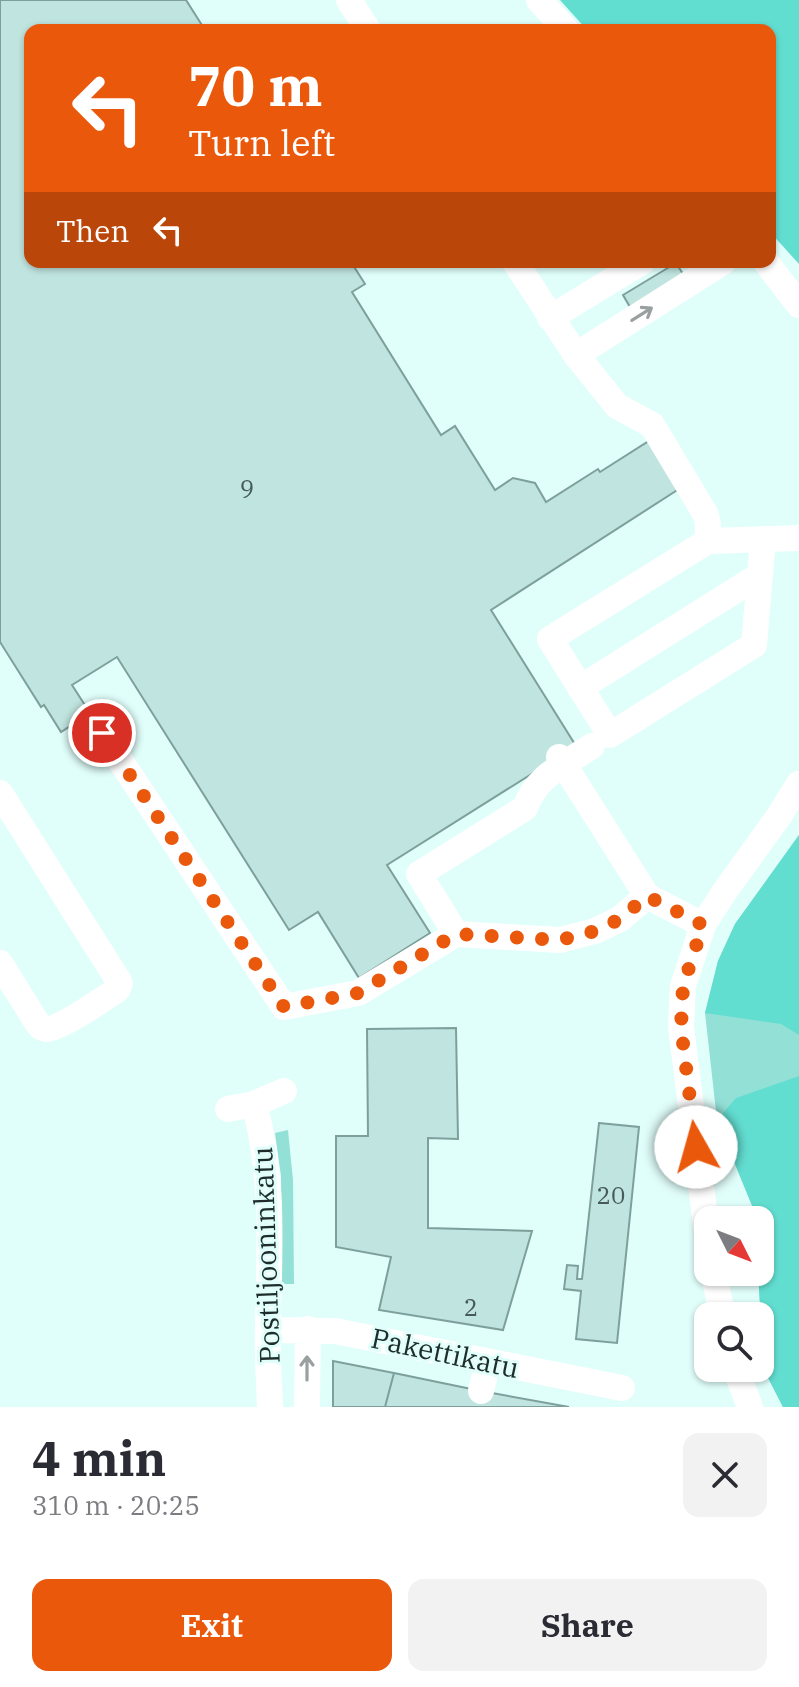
<!DOCTYPE html>
<html lang="en">
<head>
<meta charset="utf-8">
<style>
	:root { --surface:#fff; --page:#f2f2f3; --text:#2b2b33; --muted:#7c7c81; --accent:#ea580c }
	body { margin:0; font-family:"IBM Plex Serif",serif; background:var(--page); color:var(--text); height:100vh; display:flex; flex-direction:column; font-size:30px; white-space:nowrap }
	* { box-sizing:border-box; margin:0 }
	p { font-size:26px; color:var(--muted) }
	.icon { flex:none; width:44px; height:44px; fill:none; stroke:currentColor; stroke-width:2; stroke-linecap:round; stroke-linejoin:round }
	.map { position:relative; height:1407px; overflow:hidden }
	.side { display:flex; flex-direction:column; background:var(--surface); flex:1 }
	.side>* { flex:none }
	.hud { position:absolute; left:24px; top:24px; width:752px; height:244px; border-radius:16px; box-shadow:0 2px 6px #0004; background:#ea580c; color:#fff; overflow:hidden }
	.needle { width:52px; rotate:132deg }
	.buttons { position:absolute; left:694px; top:1206px; display:grid; gap:16px }
	.buttons a { display:grid; place-items:center; width:80px; height:80px; border-radius:16px; background:var(--surface); box-shadow:0 2px 6px #0004; font-size:40px }
	.pin { position:absolute; display:grid; place-items:center; width:68px; height:68px; color:#fff; margin:-34px; border:4px solid #fff; border-radius:50%; box-shadow:0 2px 8px #0007 }
	.me { position:absolute; width:88px; margin:-44px; rotate:353deg; stroke-linejoin:round; filter:drop-shadow(0 0 6px #0008) }
	.turn { display:flex; align-items:center; gap:28px; height:168px; padding:0 32px; font-size:36px }
	.turn .icon { width:104px; height:104px; stroke-width:2.5 }
	.turn b { display:block; font-size:56px; line-height:68px }
	.then { display:flex; align-items:center; height:76px; padding:0 32px; background:#0003; gap:16px; font-size:30px }
	.round { display:grid; place-items:center; flex:none; width:84px; height:84px; border-radius:16px; background:var(--page) }
	.overview { display:flex; align-items:center; justify-content:space-between; height:136px; padding:0 32px }
	h1 { font-size:48px; font-weight:800; line-height:60px }
	.button { display:flex; gap:16px; margin-top:auto; padding:16px 32px }
	.button a { flex:1; height:92px; border-radius:16px; background:var(--accent); color:#fff; font-size:32px; font-weight:800; line-height:92px; text-align:center }
	.button a+a { background:var(--page); color:var(--text) }
	.map>svg:first-child { display:block }
</style>
</head>
<body>
<div class="map">
<svg width="799" height="1407" viewBox="0 0 799 1407">
	<rect width="100%" height="100%" fill="#e0fefa"/>
	<!-- green -->
	<path fill="#93e0d7" d="M 799,835 L 799,1407 L 783,1407 L 764,1370 L 758,1272 L 760,1272 L 760,1220 L 754,1220 L 753,1208 L 717,1120 L 705,1013 L 718,961 L 735,924 Z
		M 288,1130 L 293,1180 L 294,1284 L 282,1284 L 281,1176 L 275,1133 Z"/>
	<!-- forest -->
	<path fill="#62ded1" d="M 560,0 L 799,0 L 799,264 L 770,232 L 770,30 L 587,30 Z
		M 799,835 L 799,1035 L 781,1024 L 705,1013 L 718,961 L 735,924 Z
		M 799,1076 L 799,1407 L 783,1407 L 764,1370 L 758,1272 L 760,1272 L 760,1220 L 754,1220 L 753,1208 L 717,1120 L 736,1098 Z"/>
	<!-- building -->
	<path fill="#c0e4df" stroke="#7da09c" stroke-width="2" d="M 0,0 L 186,0 L 205,30 L 30,30 L 30,262 L 351,262 L 365,284 L 352,292 L 441,435 L 455,426 L 495,490 L 513,478 L 535,483 L 546,502 L 598,469 L 600,472 L 652,439 L 682,487 L 491,610 L 576,746 L 387,865 L 430,933 L 359,978 L 318,912 L 289,930 L 117,657 L 72,685 L 90,713 L 61,732 L 44,705 L 41,707 L 0,642 Z
		M 676,263 L 683,274 L 630,307 L 623,295 Z
		M 456,1028 L 458,1139 L 428,1138 L 428,1228 L 532,1231 L 503,1330 L 379,1310 L 391,1257 L 336,1247 L 336,1136 L 368,1136 L 367,1029 Z
		M 599,1123 L 639,1127 L 617,1343 L 576,1339 L 581,1291 L 564,1289 L 567,1265 L 578,1266 L 577,1279 L 582,1279 Z
		M 333,1361 L 394,1373 L 385,1407 L 333,1407 Z
		M 394,1373 L 481,1391 L 569,1407 L 385,1407 Z"/>
	<g fill="none" stroke-linecap="round" stroke-linejoin="round">
		<!-- minor -->
		<path stroke="#fff" stroke-width="26" d="M 349,0 L 368,30
			M 539,0 L 566,30
			M 515,262 L 576,355 L 617,406 L 652,425 L 706,515 L 708,525 L 708,541
			M 766,262 L 799,305
			M 550,318 L 642,262
			M 576,355 L 723,262
			M 763,539 L 754,645 L 610,735 L 550,639 L 708,541 L 799,538
			M 580,688 L 760,575
			M 102,733 L 284,1007 L 358,993 L 456,934 L 560,940 L 595,931 L 620,919 L 647,896
			M 559,757 L 647,896 L 703,925
			M 0,793 L 120,983 L 118,989 L 114,992 C 102,1000 58,1030 46,1029 C 40,1028 40,1026 36,1021 L 0,963
			M 456,934 L 419,874 L 525,808 C 536,776 565,764 592,746
			M 254,1104 C 275,1178 269,1250 268,1326 C 267,1353 269,1380 270,1407
			M 228,1109 L 254,1104 L 284,1091
			M 708,1241 L 681,1027 L 683,986 L 703,925 L 725,891 L 779,816 L 799,784
			M 713,1272 L 723,1316
			M 268,1330 L 335,1331 L 622,1388
			M 735,1368 L 750,1407
			M 481,1391 L 488,1362
			M 307,1407 L 308,1329"/>
	</g>
	<!-- one-way arrows -->
	<defs><path id="oneway-shaft" d="M-6 0H5M1.5-3L5.5 0L1.5 3" fill="none" stroke-width="1.6" stroke-linecap="round" stroke-linejoin="round" transform="scale(2)"/></defs>
	<g stroke="#9aa0a0">
		<use href="#oneway-shaft" transform="translate(642 314) rotate(-32)"/>
		<use href="#oneway-shaft" transform="translate(307 1368) rotate(-90)"/>
	</g>
	<g fill="none" stroke-linecap="round" stroke-linejoin="round">
		<!-- route -->
		<path stroke="#ea580c" stroke-width="14" stroke-dasharray="0 25.2" d="M 102,733 L 284,1007 L 358,993 L 456,934 L 560,940 L 595,931 L 620,919 L 647,896 L 703,925 L 683,986 L 681,1027 L 696,1147"/>
	</g>
	<g text-anchor="middle" stroke-width="6" stroke-linejoin="round" paint-order="stroke">
		<!-- number labels -->
		<g font-size="24" fill="#465a58">
			<text x="247" y="497">9</text>
			<text x="611" y="1204">20</text>
			<text x="471" y="1316">2</text>
		</g>
		<!-- street labels -->
		<g font-size="28" fill="#1e2c2b" stroke="#e0fefa">
			<text transform="translate(266 1255) rotate(-92)" y="10">Postiljooninkatu</text>
			<text transform="translate(445 1353) rotate(12)" y="10">Pakettikatu</text>
		</g>
	</g>
</svg>
<div class="buttons">
<a><svg class="needle" viewBox="-14 -14 28 28"><path d="M0-13l5 13h-10z" fill="#e53935"/><path d="M0 13l5-13h-10z" fill="#7c7c81"/></svg></a>
<a><svg class="icon" aria-label="search" viewBox="0 0 24 24"><circle cx="10" cy="10" r="6"/><path d="M15 15l6 6"/></svg></a>
</div>
<div class="pin" style="left:102px;top:733px;background:#d93025"><svg class="icon" aria-label="arrive" viewBox="0 0 24 24"><path d="M6 21V4h12l-3 4 3 4H6"/></svg></div>
<svg class="me" style="left:696px;top:1147px" viewBox="-20 -20 40 40"><circle r="19" fill="#fff"/><path d="M0-13L10 11 0 6-10 11z" fill="#ea580c"/></svg>
<div class="hud">
<div class="turn"><svg class="icon" aria-label="left" viewBox="0 0 24 24"><path d="M17 20v-9H6M10 6l-5 5 5 5"/></svg><div><b>70 m</b>Turn left</div></div>
<div class="then">Then<svg class="icon" aria-label="left" viewBox="0 0 24 24"><path d="M17 20v-9H6M10 6l-5 5 5 5"/></svg></div>
</div>
</div>
<section class="side">
<div class="overview"><div><h1>4 min</h1><p>310 m · 20:25</p></div><a class="round"><svg class="icon" aria-label="close" viewBox="0 0 24 24"><path d="M6 6l12 12M18 6L6 18"/></svg></a></div>
<div class="button"><a>Exit</a><a>Share</a></div>
</section>
</body>
</html>
